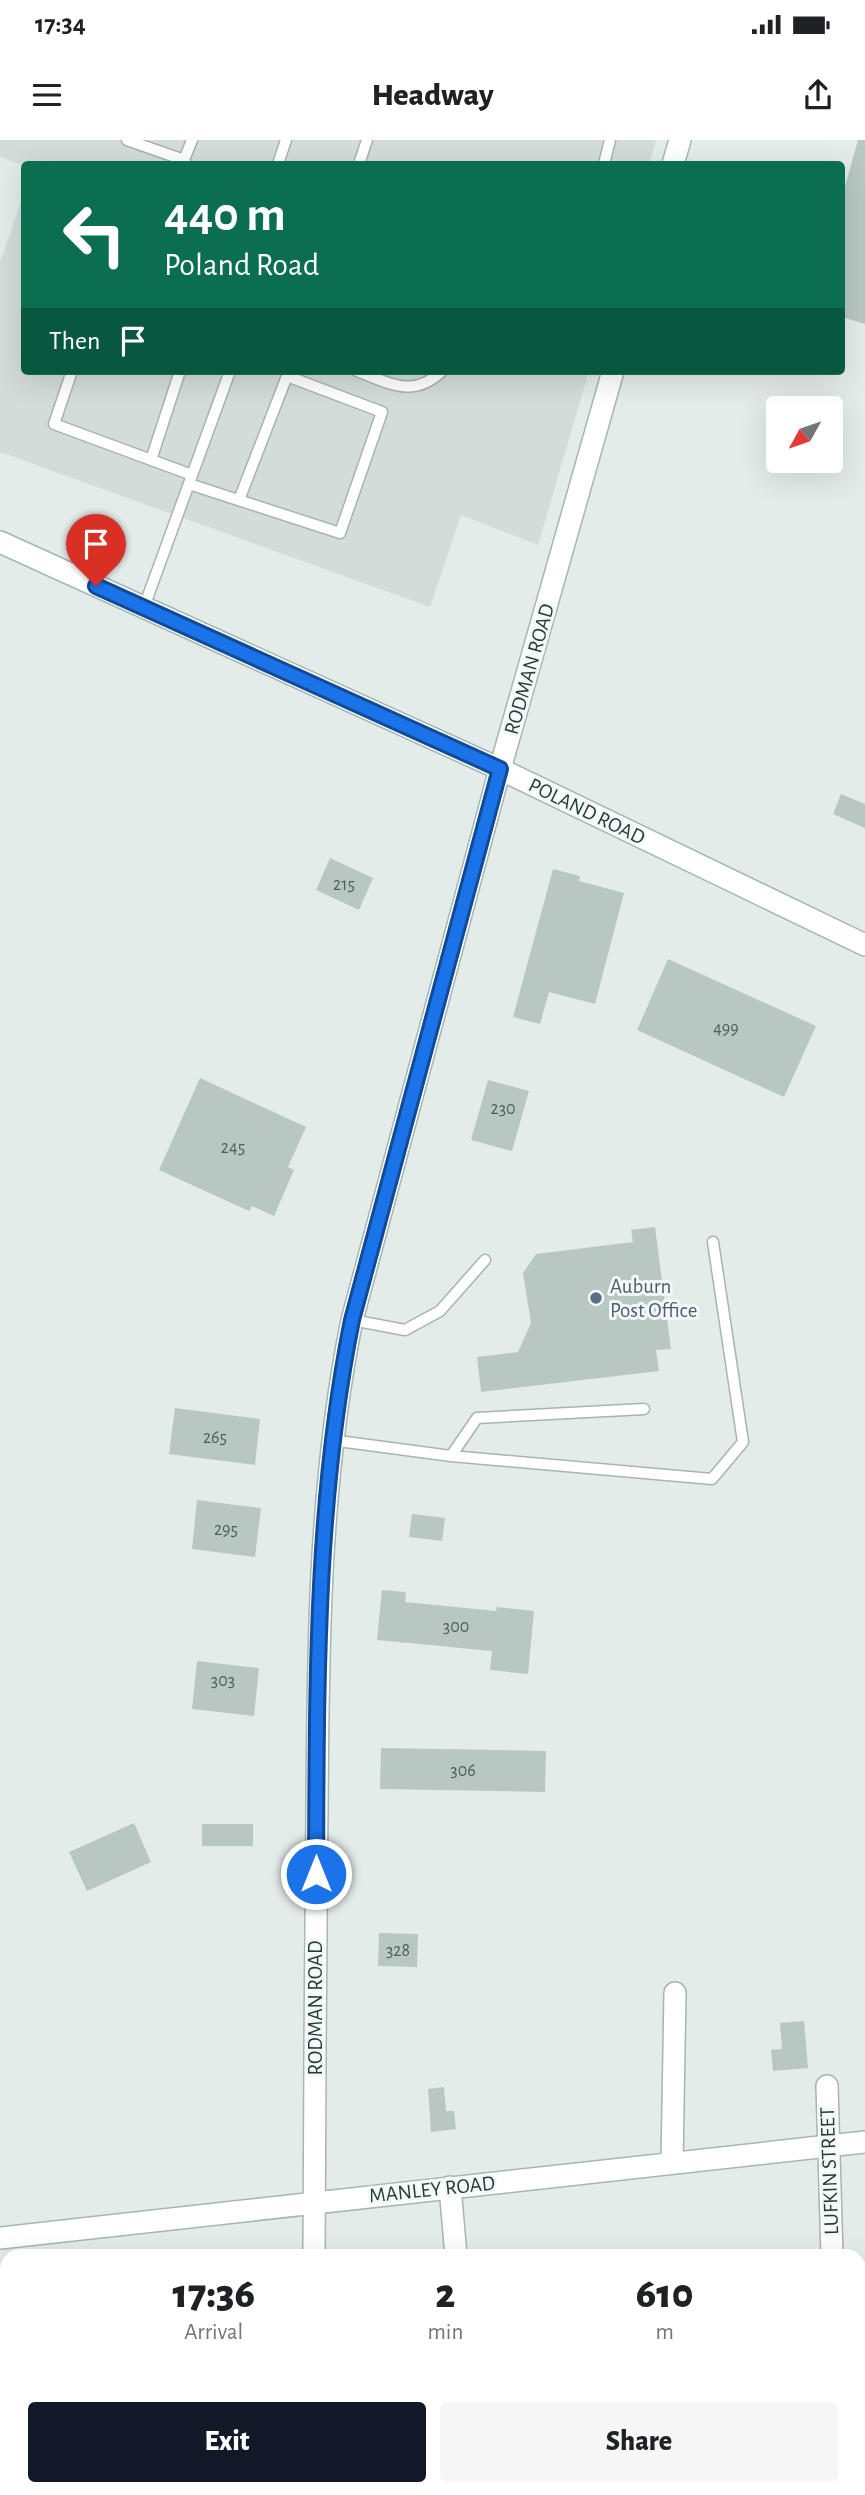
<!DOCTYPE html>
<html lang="en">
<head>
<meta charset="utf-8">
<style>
	:root { --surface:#fff; --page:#f6f6f6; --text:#202124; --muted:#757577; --accent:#111827 }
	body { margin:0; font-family:"Alegreya Sans",sans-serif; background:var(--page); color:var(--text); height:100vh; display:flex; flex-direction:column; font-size:26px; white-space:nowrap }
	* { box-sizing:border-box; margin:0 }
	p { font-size:23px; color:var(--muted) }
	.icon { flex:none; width:38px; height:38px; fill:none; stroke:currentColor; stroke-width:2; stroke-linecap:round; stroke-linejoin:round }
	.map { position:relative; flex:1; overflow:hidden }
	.side { position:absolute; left:0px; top:2109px; width:866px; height:247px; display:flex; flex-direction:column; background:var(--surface); border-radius:21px 21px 0 0; box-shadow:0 7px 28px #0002 }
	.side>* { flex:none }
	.top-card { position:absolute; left:21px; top:21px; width:824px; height:214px; border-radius:7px; box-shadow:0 7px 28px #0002; background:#0b6e4f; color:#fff; overflow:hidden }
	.needle { width:46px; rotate:230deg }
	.fabs { position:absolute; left:766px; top:256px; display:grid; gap:14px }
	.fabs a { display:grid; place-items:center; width:77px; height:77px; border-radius:7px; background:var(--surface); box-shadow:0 7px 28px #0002; font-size:35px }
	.pin { position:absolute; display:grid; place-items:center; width:60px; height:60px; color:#fff; margin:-72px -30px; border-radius:50% 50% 50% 0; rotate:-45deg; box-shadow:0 0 7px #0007 }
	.pin .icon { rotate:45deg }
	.me { position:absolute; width:77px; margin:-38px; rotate:0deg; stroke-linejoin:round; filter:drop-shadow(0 0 5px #0008) }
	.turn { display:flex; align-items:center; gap:24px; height:147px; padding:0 28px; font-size:32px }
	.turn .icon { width:91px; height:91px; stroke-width:2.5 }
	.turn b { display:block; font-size:49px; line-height:60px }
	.then { display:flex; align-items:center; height:66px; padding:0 28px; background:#0003; gap:14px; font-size:26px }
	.eta { display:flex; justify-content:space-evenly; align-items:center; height:119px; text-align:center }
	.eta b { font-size:42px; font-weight:800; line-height:49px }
	.button { display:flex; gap:14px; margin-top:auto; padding:14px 28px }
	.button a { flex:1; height:80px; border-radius:7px; background:var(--accent); color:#fff; font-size:28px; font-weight:800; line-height:80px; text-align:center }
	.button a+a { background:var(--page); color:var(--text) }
	.status { display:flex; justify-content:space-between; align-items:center; height:49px; padding:0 35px; background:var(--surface); direction:ltr }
	.status svg { height:19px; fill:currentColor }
	header { display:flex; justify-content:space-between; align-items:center; height:91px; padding:0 28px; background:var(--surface); font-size:32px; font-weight:800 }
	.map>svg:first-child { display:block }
</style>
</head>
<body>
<div class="status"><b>17:34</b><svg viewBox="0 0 49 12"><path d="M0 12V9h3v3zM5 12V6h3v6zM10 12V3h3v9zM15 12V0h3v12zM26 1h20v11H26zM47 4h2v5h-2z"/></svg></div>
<header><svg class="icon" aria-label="menu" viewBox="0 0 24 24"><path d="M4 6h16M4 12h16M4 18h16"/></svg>Headway<svg class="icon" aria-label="share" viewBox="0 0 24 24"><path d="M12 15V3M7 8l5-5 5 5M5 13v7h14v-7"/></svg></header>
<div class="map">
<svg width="865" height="2355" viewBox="0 0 865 2355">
	<rect width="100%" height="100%" fill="#e4ecea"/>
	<!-- built -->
	<path fill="#d2dcd9" d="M 0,0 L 656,0 L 649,24 L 24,26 L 0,17 Z
		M 24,54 L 24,231 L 589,231 L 538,405 L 461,375 L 430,467 L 0,312 L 0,122 Z"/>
	<!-- building -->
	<path fill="#b9c7c3" d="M 858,0 L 865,0 L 865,184 L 842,177 L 842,57 Z
		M 841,654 L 865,664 L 865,688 L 833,674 Z
		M 330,718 L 373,738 L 359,770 L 316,750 Z
		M 553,729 L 580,736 L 579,741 L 624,753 L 595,864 L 549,852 L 540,884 L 513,877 Z
		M 668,819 L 816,886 L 784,957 L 637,890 Z
		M 200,938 L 306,987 L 288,1027 L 294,1030 L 274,1076 L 252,1066 L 249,1071 L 159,1030 Z
		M 488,940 L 529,951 L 512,1011 L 471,1000 Z
		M 655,1087 L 671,1209 L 656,1210 L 659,1231 L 481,1252 L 477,1217 L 518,1212 L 531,1183 L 523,1133 L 536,1114 L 633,1102 L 631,1090 Z
		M 175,1268 L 260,1279 L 255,1325 L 169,1314 Z
		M 197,1360 L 261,1368 L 255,1417 L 192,1409 Z
		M 412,1374 L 445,1378 L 442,1401 L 409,1397 Z
		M 382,1450 L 406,1452 L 405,1462 L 496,1471 L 497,1467 L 534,1471 L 528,1534 L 490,1530 L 492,1511 L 377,1500 Z
		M 197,1521 L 259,1528 L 254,1576 L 192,1569 Z
		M 381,1608 L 546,1611 L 545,1652 L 380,1649 Z
		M 134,1683 L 151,1722 L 87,1751 L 69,1712 Z
		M 202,1684 L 253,1684 L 253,1706 L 202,1706 Z
		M 379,1793 L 418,1794 L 417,1827 L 378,1826 Z
		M 804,1881 L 808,1928 L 773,1931 L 771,1910 L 782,1909 L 780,1883 Z
		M 444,1947 L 446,1971 L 454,1971 L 456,1989 L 431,1992 L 428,1949 Z"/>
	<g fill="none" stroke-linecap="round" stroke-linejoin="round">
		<!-- lane casing -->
		<g stroke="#a7b4b1" stroke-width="13">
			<path id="lane" d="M 127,0 L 184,20
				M 186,24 L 184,20 L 192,0
				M 278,24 L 286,0
				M 359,24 L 367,0
				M 604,24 L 610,0
				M 72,231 L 54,284 L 192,335
				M 357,231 C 389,243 413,259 442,231
				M 151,320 L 180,231
				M 189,344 C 239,360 290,377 340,393 L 382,272 L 287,236 L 239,360
				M 144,467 L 230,231
				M 352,1180 L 405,1190 L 440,1171 L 485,1120
				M 331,1300 L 451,1316 L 712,1339 L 743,1302 L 713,1102
				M 451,1316 L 477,1278 L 644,1269"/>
		</g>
		<!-- street casing -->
		<g stroke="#a7b4b1" stroke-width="24">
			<path id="street" d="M 827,1946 L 832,2116
				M 672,2023 L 675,1853
				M 450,2047 L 456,2116
				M 481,2348 L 482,2355"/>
		</g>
		<!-- secondary casing -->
		<g stroke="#a3b7b3" stroke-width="24">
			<path id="secondary" d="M 673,24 L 680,0
				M 0,402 L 500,629 L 865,805
				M 0,2098 L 865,2002
				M 314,2116 C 314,1967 316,1819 317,1670 C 318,1505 319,1342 352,1180 L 500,629 L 613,231
				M 313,2355 L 313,2348"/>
		</g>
		<!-- lane -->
		<use href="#lane" stroke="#fff" stroke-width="10"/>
		<!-- street -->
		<use href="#street" stroke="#fff" stroke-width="21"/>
		<!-- secondary -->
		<use href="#secondary" stroke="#fff" stroke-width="21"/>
	</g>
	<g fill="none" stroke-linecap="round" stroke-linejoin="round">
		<!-- route casing -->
		<g stroke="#114b97" stroke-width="18">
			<path id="route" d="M 96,446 L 500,629 L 352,1180 C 315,1364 317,1547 316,1734"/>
		</g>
		<!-- route -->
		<use href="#route" stroke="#1a73e8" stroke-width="12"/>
	</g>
	<!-- markers -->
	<circle fill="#5c6f8a" stroke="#f4f9f7" stroke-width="2.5" cx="596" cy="1158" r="7"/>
	<g text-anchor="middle" stroke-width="6" stroke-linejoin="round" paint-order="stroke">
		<!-- number labels -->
		<g font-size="18" fill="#49605c">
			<text x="344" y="750">215</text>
			<text x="726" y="894">499</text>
			<text x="503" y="974">230</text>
			<text x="233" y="1013">245</text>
			<text x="215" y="1303">265</text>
			<text x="226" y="1395">295</text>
			<text x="456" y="1492">300</text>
			<text x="223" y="1546">303</text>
			<text x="463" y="1636">306</text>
			<text x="398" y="1816">328</text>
		</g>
		<!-- street labels -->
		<g font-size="21" fill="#243d39" stroke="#f4f9f7">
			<text transform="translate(529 529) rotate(-74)" y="7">RODMAN ROAD</text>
			<text transform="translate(587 671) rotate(26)" y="7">POLAND ROAD</text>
			<text transform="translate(315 1868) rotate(-90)" y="7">RODMAN ROAD</text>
			<text transform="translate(829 2031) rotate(-92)" y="7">LUFKIN STREET</text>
			<text transform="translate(432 2049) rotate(-6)" y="7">MANLEY ROAD</text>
		</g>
		<!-- service labels -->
		<g font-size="21" fill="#4e5e75" stroke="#f4f9f7" text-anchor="start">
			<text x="610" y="1153">Auburn<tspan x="610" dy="24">Post Office</tspan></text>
		</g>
	</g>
</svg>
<div class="fabs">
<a><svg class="needle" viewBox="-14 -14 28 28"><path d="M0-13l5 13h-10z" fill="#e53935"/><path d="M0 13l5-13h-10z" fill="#757577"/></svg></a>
</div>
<div class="pin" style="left:96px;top:446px;background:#d93025"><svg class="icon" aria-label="arrive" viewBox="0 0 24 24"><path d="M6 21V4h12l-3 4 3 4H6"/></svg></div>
<svg class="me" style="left:316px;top:1734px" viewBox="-20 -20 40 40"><circle r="17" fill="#1a73e8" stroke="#fff" stroke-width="3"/><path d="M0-11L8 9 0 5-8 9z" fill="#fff"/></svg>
<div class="top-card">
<div class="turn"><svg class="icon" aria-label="left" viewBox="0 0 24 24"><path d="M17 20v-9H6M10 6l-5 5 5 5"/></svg><div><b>440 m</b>Poland Road</div></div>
<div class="then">Then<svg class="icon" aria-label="arrive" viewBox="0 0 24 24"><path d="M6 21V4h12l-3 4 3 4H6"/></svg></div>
</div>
<section class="side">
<div class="eta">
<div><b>17:36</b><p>Arrival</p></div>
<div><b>2</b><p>min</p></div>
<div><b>610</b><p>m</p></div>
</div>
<div class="button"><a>Exit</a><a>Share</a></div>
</section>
</div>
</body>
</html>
